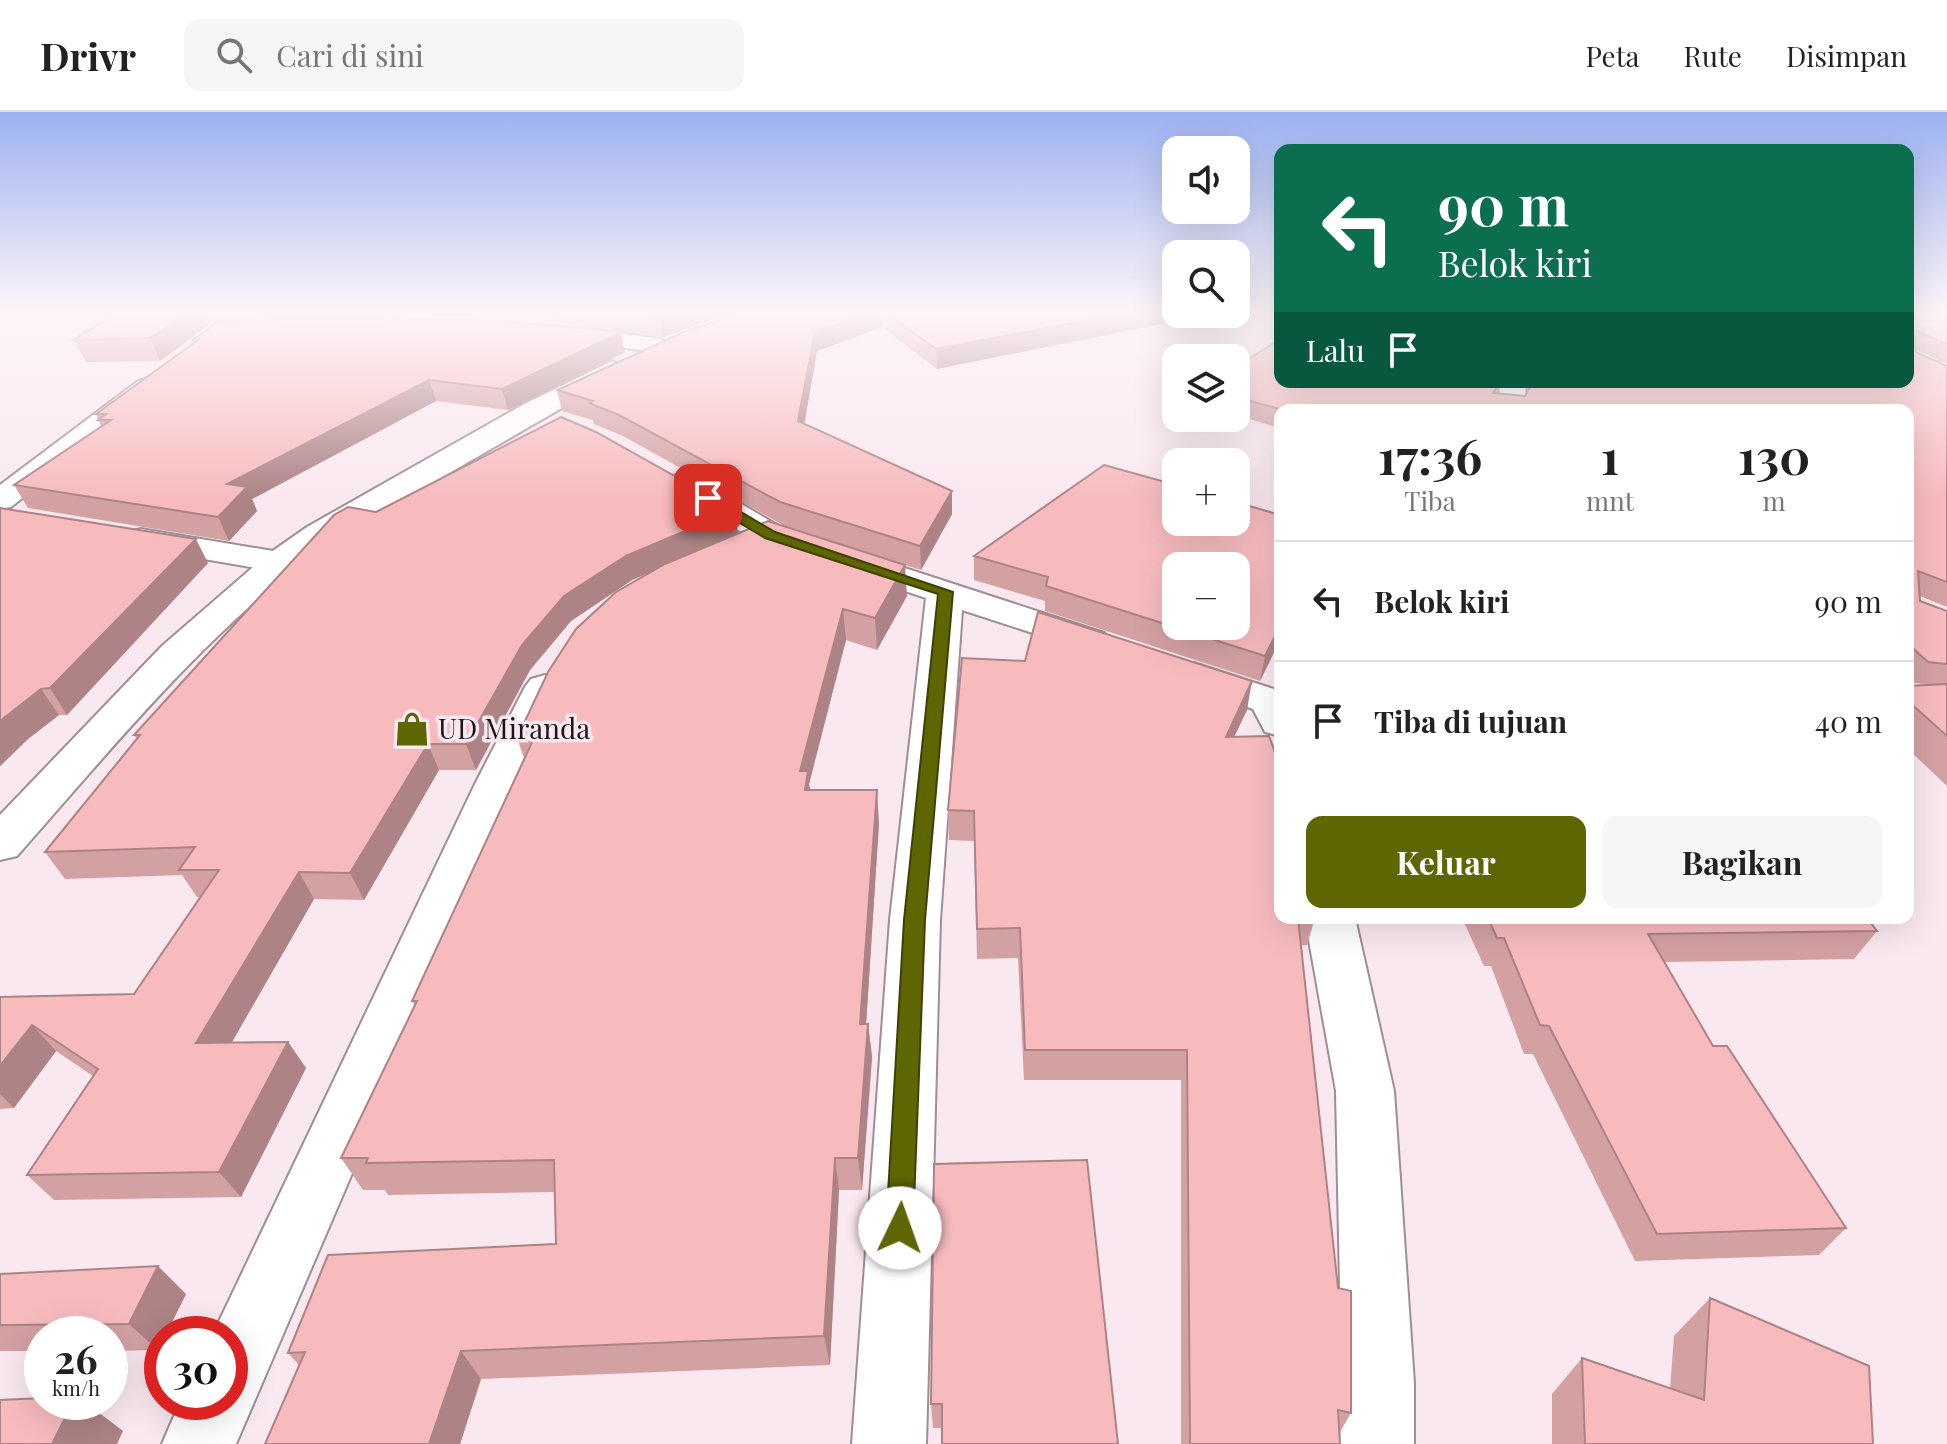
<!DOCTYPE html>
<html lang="id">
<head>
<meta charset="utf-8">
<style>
	:root { --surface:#fff; --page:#f6f6f6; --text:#222; --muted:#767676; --line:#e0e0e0; --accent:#5e6503 }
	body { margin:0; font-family:"Playfair Display",serif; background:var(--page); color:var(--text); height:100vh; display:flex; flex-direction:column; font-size:30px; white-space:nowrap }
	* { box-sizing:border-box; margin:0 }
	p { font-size:26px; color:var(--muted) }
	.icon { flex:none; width:44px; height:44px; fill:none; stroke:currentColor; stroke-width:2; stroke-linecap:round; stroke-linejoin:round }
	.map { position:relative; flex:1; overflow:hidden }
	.details { position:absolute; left:1274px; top:292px; width:640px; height:520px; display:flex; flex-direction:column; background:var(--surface); border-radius:16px; box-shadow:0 8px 32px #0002 }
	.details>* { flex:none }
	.guide { position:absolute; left:1274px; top:32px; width:640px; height:244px; border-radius:16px; box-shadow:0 8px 32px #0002; background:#0b6e4f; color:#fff; overflow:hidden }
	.buttons { position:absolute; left:1162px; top:24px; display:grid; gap:16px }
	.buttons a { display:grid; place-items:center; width:88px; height:88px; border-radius:16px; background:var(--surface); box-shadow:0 8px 32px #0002; font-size:40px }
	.speed { position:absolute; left:24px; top:1204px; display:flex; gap:16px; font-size:40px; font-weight:700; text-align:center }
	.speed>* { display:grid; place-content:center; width:104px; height:104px; border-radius:50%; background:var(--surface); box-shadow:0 8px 32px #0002; line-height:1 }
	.speed small { font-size:20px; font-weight:400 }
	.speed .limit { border:12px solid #d22; background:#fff; color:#111 }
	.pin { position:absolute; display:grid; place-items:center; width:68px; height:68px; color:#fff; margin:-34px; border-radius:16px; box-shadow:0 4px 12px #0006 }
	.me { position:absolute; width:88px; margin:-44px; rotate:3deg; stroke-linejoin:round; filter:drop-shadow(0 0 6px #0008) }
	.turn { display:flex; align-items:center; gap:28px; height:168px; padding:0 32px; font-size:36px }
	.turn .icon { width:104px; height:104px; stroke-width:2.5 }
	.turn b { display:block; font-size:56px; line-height:68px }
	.then { display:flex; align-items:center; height:76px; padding:0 32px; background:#0003; gap:16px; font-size:30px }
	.eta { display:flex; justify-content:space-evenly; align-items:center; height:136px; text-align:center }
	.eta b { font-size:48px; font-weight:700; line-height:56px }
	.action { display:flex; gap:16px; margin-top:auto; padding:16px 32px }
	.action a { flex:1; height:92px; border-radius:16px; background:var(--accent); color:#fff; font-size:32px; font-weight:700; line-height:92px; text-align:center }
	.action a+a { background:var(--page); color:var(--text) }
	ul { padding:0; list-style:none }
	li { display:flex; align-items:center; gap:24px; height:120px; padding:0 32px; border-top:2px solid var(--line) }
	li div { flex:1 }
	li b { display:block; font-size:30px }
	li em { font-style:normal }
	header { display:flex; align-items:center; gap:48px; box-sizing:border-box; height:112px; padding:0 40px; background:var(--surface); border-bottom:2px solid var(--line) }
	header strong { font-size:38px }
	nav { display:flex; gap:44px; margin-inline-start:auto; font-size:28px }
	.search { width:560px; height:72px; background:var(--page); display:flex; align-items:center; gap:20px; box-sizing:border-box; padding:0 28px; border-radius:16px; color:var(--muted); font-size:30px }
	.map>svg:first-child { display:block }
</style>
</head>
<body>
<header>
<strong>Drivr</strong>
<div class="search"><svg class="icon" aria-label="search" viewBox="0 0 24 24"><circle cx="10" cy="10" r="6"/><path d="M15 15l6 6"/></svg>Cari di sini</div>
<nav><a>Peta</a><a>Rute</a><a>Disimpan</a></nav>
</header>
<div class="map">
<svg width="1947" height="1332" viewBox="0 0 1947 1332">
	<rect width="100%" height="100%" fill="#fae8f0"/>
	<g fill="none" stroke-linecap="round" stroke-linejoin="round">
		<!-- minor casing -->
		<g stroke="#9e8e95" stroke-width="4">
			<path id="minor" d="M 565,214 L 661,227 L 673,234 L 661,241 L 557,226 L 553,221 Z
				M 1908,233 L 1947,234 L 1947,248 L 1908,247 Z
				M 147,267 L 156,269 L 160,275 L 156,281 L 11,395 L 0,397 L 0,373 L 138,269 Z
				M 1500,270 L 1526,270 L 1525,287 L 1519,298 L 1491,298 L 1499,287 Z
				M 683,362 L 694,364 L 782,416 L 1104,521 L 1110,529 L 1104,537 L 1091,540 L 962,498 L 940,808 L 926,1332 L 852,1332 L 890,808 L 926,486 L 758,430 L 672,378 L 668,371 L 672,364 Z
				M 141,417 L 279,440 L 291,443 L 296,450 L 291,457 L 279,460 L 129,434 L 124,427 L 129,420 Z
				M 1194,551 L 1280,579 L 1280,624 L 1265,620 L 1253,597 L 1180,571 L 1174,563 L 1180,555 Z
				M 545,563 L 559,567 L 565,575 L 519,672 L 236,1332 L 162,1332 L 180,1290 L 230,1290 L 230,1222 L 213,1222 L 475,672 L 525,575 L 531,567 Z
				M 1305,806 L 1355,806 L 1394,979 L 1414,1271 L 1414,1332 L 1340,1332 L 1342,1271 L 1336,979 Z"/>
		</g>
		<!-- tertiary casing -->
		<g stroke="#9e8e95" stroke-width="4">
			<path id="tertiary" d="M 612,249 L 625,257 L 621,262 L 331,429 C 209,516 115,633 17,744 L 0,748 L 0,703 L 162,534 L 267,443 L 307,415 L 524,292 Z"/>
		</g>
		<!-- minor -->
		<use href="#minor" fill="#fff" fill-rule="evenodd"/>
		<!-- tertiary -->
		<use href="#tertiary" fill="#fff" fill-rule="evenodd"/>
	</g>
	<!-- wall -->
	<path fill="#d4a1a3" d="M 117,200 L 404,200 L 397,206 L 315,206 L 625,240 L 508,298 L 436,289 L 252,387 L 257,399 L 229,429 L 28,396 L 14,373 L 101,314 L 96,302 L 194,230 L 193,228 L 215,212 L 210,212 L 160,249 L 86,250 L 74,228 Z
		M 552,200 L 733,200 L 663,225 L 556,213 Z
		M 742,200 L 1176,200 L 937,257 L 882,215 L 817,239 L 804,312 L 952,379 L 952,402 L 921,458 L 783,413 L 623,324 L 594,312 L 593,308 L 562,299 L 557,278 Z
		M 1908,200 L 1947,200 L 1947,252 L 1916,238 L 1916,240 L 1947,254 L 1947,495 L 1920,484 L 1920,489 L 1947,499 L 1947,674 L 1908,637 L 1908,574 L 1935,573 L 1914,571 L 1908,565 L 1908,298 L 1280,298 L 1280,316 L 1236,303 L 1236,255 L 1501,270 L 1497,282 L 1525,284 L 1528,279 L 1528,270 L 1908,270 Z
		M 0,396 L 208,451 L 67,603 L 59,603 L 28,627 L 0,654 Z
		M 735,398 L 738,421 L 907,484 L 877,538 L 846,528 L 809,672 L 810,678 L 879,711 L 866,912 L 868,912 L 872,945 L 862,1078 L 839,1078 L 830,1253 L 481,1267 L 460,1332 L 265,1332 L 299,1253 L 288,1241 L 556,1132 L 555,1080 L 388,1083 L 385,1078 L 363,1078 L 341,1046 L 415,893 L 412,889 L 524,646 L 517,626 L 651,460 L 632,468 L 571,509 L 530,558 L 476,658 L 439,658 L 364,788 L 314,787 L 231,931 L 288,930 L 306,956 L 241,1085 L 54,1088 L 27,1063 L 93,964 L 56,939 L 14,996 L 0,997 L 0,885 L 134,882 L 200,785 L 197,785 L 182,763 L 65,767 L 45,740 L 137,627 L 134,623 L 376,400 Z
		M 974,444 L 1280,528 L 1260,569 L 1045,499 L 1045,489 L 974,468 Z
		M 1247,598 L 1234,625 L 1280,806 L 1315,806 L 1307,833 L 1301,833 L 1351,1301 L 1339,1322 L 1340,1332 L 1181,1332 L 1181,968 L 1024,968 L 1018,846 L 977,847 L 974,729 L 949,728 L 948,698 Z
		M 1462,806 L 1867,806 L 1877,819 L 1854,847 L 1665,850 L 1713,934 L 1846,1116 L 1819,1143 L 1635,1149 L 1533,942 L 1524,942 L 1491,854 L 1484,854 Z
		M 934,1052 L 1118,1332 L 942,1316 L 933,1316 L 931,1292 Z
		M 0,1162 L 186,1182 L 166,1222 L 162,1222 L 158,1238 L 110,1239 L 110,1222 L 42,1222 L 42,1239 L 0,1239 Z
		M 1710,1186 L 1873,1332 L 1552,1332 L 1552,1282 L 1582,1246 L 1670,1277 L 1674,1224 Z"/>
	<!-- shaded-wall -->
	<path fill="#ad8385" d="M 188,200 L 204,200 L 210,212 L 160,249 L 150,226 Z
		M 395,200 L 404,200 L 397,206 Z
		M 676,200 L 733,200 L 663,225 L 659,205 Z
		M 871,200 L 881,200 L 882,215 L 817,239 L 801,331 L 798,309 L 815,220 Z
		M 1129,200 L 1176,200 L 1176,202 L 1211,202 L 937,257 L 936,237 Z
		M 621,220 L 625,240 L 508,298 L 502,277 Z
		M 429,268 L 436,289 L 252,387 L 257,399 L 229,429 L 218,405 L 227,372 Z
		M 952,379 L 952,402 L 921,458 L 920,434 Z
		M 735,398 L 738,422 L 632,468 L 571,509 L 530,558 L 476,658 L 466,632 L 522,533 L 564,484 L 626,444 Z
		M 196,427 L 208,451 L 67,603 L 50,576 Z
		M 905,453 L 907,484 L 877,538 L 875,506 Z
		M 843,497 L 846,528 L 809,672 L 812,692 L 804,692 L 800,659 Z
		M 1280,514 L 1280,528 L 1260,569 L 1265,544 Z
		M 1252,569 L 1247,598 L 1220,654 L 1226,625 Z
		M 41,577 L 59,603 L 28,627 L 0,654 L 0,609 Z
		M 428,632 L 439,658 L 364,788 L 350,761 Z
		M 877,678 L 879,711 L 864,945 L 860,912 Z
		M 299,760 L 314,787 L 216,958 L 196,931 Z
		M 868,912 L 872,945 L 862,1078 L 858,1046 Z
		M 32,913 L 56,939 L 14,996 L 0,982 L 0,954 Z
		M 288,930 L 306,956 L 241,1085 L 219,1060 Z
		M 835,1046 L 839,1078 L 830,1253 L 824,1224 Z
		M 158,1154 L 186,1182 L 166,1222 L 162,1222 L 162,1231 L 158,1238 L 129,1212 Z
		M 461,1239 L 481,1267 L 460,1332 L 429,1332 Z
		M 73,1290 L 85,1290 L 123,1319 L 117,1332 L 52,1332 Z"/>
	<!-- building -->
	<path fill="#f7bbbe" stroke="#ad8385" stroke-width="2" fill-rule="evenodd" d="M 117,200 L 188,200 L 150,226 L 74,228 Z
		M 605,200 L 676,200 L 659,205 Z
		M 742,200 L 871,200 L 815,220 L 798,309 L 952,379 L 920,434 L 780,390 L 619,303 L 589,291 L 593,289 L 557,278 L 682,221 Z
		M 885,200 L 1129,200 L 936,237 Z
		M 1908,200 L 1947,200 L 1947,232 L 1914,218 L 1916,240 L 1947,254 L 1947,470 L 1918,459 L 1920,489 L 1947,499 L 1947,552 L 1928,550 L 1908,532 L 1908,298 L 1283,298 L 1236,285 L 1236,255 L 1280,227 L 1280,270 L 1501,270 L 1493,281 L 1525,284 L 1533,270 L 1908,270 Z
		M 308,206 L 504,209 L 621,220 L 502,277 L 429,268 L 227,372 L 247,375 L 218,405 L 14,373 L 111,308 L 98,308 L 106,302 L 96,302 L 198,228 L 193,228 L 217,210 Z
		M 561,305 L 596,320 L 735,398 L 626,444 L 564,484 L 522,533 L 466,632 L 428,632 L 350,761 L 299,760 L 196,931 L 288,930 L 219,1060 L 27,1063 L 98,957 L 32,913 L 0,954 L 0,885 L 134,882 L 219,758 L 179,758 L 195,735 L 45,740 L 140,623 L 134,623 L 334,403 L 348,395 L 376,400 Z
		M 1104,353 L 1176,373 L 1176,410 L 1236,410 L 1236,390 L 1280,403 L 1280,514 L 1265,544 L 1046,474 L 1048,465 L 974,444 ZM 1176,454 L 1236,454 L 1236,514 L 1176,514 Z
		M 0,396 L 196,427 L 50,576 L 41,577 L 0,609 Z
		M 768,409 L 905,453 L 875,506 L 843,497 L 800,659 L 808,659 L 805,678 L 877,678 L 860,912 L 868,912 L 858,1046 L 835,1046 L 824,1224 L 461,1239 L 429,1332 L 265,1332 L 305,1240 L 288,1241 L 328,1143 L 556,1132 L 554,1048 L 366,1051 L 368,1046 L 341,1046 L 417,889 L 412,889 L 534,626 L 517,626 L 548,560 L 576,517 L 616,480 L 665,452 Z
		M 1038,500 L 1252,569 L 1226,625 L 1269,624 L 1280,654 L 1280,806 L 1298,806 L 1338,1176 L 1351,1179 L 1351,1301 L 1338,1298 L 1340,1332 L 1190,1332 L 1187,938 L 1025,938 L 1020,816 L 977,817 L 974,699 L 948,698 L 962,546 L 1025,549 Z
		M 1947,572 L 1947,624 L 1908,589 L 1908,574 Z
		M 1488,806 L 1867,806 L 1877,819 L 1648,822 L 1713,934 L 1727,934 L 1846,1116 L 1657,1122 L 1549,914 L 1540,913 L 1504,826 L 1497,826 Z
		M 1087,1048 L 1118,1332 L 942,1332 L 942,1292 L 931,1292 L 934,1052 Z
		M 158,1154 L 129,1212 L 0,1213 L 0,1162 Z
		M 1710,1186 L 1869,1254 L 1873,1332 L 1585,1332 L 1582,1246 L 1704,1288 Z
		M 42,1286 L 42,1290 L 73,1290 L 52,1332 L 0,1332 L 0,1288 Z"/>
	<!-- sky -->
	<linearGradient id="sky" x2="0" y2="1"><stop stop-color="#9cb1f1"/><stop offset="0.52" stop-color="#fdf5f8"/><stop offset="1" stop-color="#fdf5f8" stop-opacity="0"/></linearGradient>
	<rect width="1947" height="386" fill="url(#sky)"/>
	<!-- route -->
	<path fill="#5e6503" stroke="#3d4202" stroke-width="2" d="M 703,383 L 712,383 L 775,420 L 953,480 L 925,808 L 913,1116 L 909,1125 L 900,1129 L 890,1125 L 886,1116 L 904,808 L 938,482 L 765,426 L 703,389 Z"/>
	<!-- icons -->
	<defs>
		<g id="shop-bare" transform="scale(2.76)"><path d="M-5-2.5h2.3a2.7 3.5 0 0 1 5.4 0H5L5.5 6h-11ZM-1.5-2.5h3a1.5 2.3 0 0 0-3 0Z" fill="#5e6503" stroke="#fae8f0" stroke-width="2.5" paint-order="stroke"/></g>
	</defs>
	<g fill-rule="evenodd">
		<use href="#shop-bare" x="412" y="617"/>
	</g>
	<g text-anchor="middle" stroke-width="7" stroke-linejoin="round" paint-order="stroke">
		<!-- poi labels -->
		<g font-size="28" fill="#1d171a" stroke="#fae8f0" text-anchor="start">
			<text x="438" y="627">UD Miranda</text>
		</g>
	</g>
</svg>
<div class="buttons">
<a><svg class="icon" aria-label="sound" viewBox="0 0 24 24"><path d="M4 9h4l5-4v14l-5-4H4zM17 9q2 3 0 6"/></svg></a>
<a><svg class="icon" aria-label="search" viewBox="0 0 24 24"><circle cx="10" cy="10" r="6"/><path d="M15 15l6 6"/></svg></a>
<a><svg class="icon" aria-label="layers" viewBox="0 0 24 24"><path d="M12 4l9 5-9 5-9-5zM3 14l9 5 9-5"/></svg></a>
<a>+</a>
<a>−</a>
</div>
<div class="speed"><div>26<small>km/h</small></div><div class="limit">30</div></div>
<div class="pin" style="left:708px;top:386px;background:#d93025"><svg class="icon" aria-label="arrive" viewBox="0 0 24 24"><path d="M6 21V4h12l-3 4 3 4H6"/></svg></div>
<svg class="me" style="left:900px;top:1116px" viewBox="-20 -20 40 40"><circle r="19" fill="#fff"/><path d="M0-13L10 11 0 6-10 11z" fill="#5e6503"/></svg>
<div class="guide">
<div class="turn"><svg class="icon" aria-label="left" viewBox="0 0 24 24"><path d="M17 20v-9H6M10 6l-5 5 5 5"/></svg><div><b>90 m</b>Belok kiri</div></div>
<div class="then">Lalu<svg class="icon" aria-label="arrive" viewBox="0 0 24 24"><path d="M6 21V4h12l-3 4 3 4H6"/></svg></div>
</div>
<section class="details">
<div class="eta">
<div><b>17:36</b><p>Tiba</p></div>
<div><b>1</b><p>mnt</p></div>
<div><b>130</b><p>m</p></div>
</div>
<ul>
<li><svg class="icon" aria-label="left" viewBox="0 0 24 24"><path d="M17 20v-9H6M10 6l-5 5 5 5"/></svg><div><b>Belok kiri</b></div><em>90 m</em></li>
<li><svg class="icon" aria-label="arrive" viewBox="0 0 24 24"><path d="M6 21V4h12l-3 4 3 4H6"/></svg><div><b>Tiba di tujuan</b></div><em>40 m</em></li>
</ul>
<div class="action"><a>Keluar</a><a>Bagikan</a></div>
</section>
</div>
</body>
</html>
